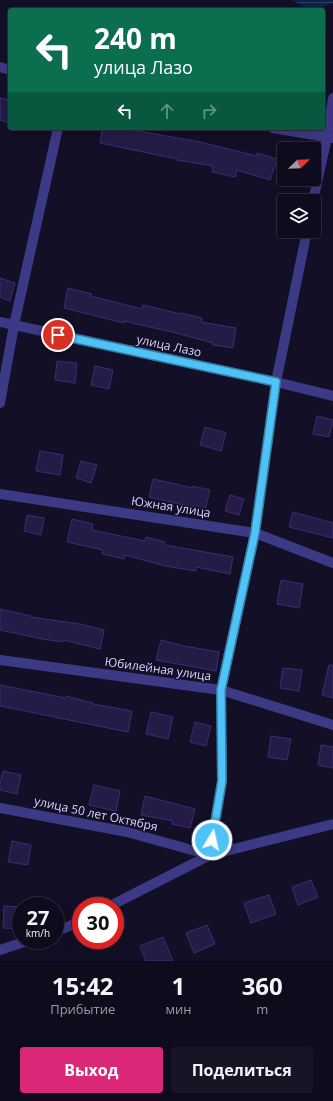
<!DOCTYPE html>
<html lang="ru">
<head>
<meta charset="utf-8">
<style>
	:root { --surface:#0e0b1c; --page:#171425; --text:#f1f3f6; --muted:#9b9ba3; --line:#2e2b3b; --accent:#db2777 }
	body { margin:0; font-family:"Open Sans",sans-serif; background:var(--page); color:var(--text); height:100vh; display:flex; flex-direction:column; font-size:15px; white-space:nowrap }
	* { box-sizing:border-box; margin:0 }
	p { font-size:13px; color:var(--muted) }
	.icon { flex:none; width:22px; height:22px; fill:none; stroke:currentColor; stroke-width:2; stroke-linecap:round; stroke-linejoin:round }
	.map { position:relative; height:961px; overflow:hidden }
	.panel { display:flex; flex-direction:column; background:var(--surface); flex:1 }
	.panel>* { flex:none }
	.guide { position:absolute; left:8px; top:8px; width:317px; height:122px; border-radius:4px; box-shadow:0 4px 16px #0002,0 0 0 1px var(--line); background:#0b6e4f; color:#fff; overflow:hidden }
	.needle { width:26px; rotate:67deg }
	.buttons { position:absolute; left:277px; top:142px; display:grid; gap:8px }
	.buttons a { display:grid; place-items:center; width:44px; height:44px; border-radius:4px; background:var(--surface); box-shadow:0 4px 16px #0002,0 0 0 1px var(--line); font-size:20px }
	.speed { position:absolute; left:12px; top:897px; display:flex; gap:8px; font-size:20px; font-weight:700; text-align:center }
	.speed>* { display:grid; place-content:center; width:52px; height:52px; border-radius:50%; background:var(--surface); box-shadow:0 4px 16px #0002,0 0 0 1px var(--line); line-height:1 }
	.speed small { font-size:10px; font-weight:400 }
	.speed .limit { border:6px solid #d22; background:#fff; color:#111 }
	.pin { position:absolute; display:grid; place-items:center; width:34px; height:34px; color:#fff; margin:-17px; border:2px solid #fff; border-radius:50%; box-shadow:0 1px 4px #0007 }
	.me { position:absolute; width:44px; margin:-22px; rotate:9deg; stroke-linejoin:round; filter:drop-shadow(0 0 3px #0008) }
	.turn { display:flex; align-items:center; gap:14px; height:84px; padding:0 20px; font-size:18px }
	.turn .icon { width:52px; height:52px; stroke-width:2.5 }
	.turn b { display:block; font-size:28px; line-height:34px }
	.lanes { display:flex; align-items:center; height:38px; padding:0 20px; background:#0003; justify-content:center; gap:20px; direction:ltr }
	.lanes .off { opacity:.35 }
	.eta { display:flex; justify-content:space-evenly; align-items:center; height:68px; text-align:center }
	.eta b { font-size:24px; font-weight:700; line-height:28px }
	.primary-button { display:flex; gap:8px; margin-top:auto; padding:8px 20px }
	.primary-button a { flex:1; height:46px; border-radius:4px; background:var(--accent); color:#fff; font-size:16px; font-weight:700; line-height:46px; text-align:center }
	.primary-button a+a { background:var(--page); color:var(--text) }
	.map>svg:first-child { display:block }
</style>
</head>
<body>
<div class="map">
<svg width="333" height="961" viewBox="0 0 333 961">
	<defs>
		<pattern id="water-rules" width="6" height="5" patternUnits="userSpaceOnUse"><rect width="6" height="5" fill="#0c2248"/><path d="M0 2.5h6" fill="none" stroke="#2f4163"/></pattern>
	</defs>
	<rect width="100%" height="100%" fill="#130f26"/>
	<!-- water -->
	<path fill="url(#water-rules)" d="M 292,0 L 333,0 L 333,3 C 310,11 313,13 292,0 Z"/>
	<!-- building -->
	<path fill="#241b47" stroke="#3b2d73" d="M 0,98 L 10,100 L 10,123 L 0,120 Z
		M 103,128 L 121,128 L 200,142 L 257,156 L 257,153 L 277,159 L 270,180 L 237,170 L 235,177 L 212,172 L 213,166 L 177,160 L 177,159 L 100,143 Z
		M 0,278 L 15,283 L 10,301 L 0,297 Z
		M 68,288 L 92,294 L 91,296 L 142,309 L 143,305 L 181,314 L 181,313 L 202,318 L 201,322 L 236,328 L 233,348 L 213,345 L 213,343 L 176,333 L 124,321 L 124,323 L 64,308 Z
		M 57,361 L 77,363 L 75,383 L 55,380 Z
		M 95,366 L 113,370 L 109,389 L 91,385 Z
		M 317,416 L 333,420 L 329,437 L 313,434 Z
		M 205,427 L 226,433 L 221,451 L 200,445 Z
		M 40,451 L 63,455 L 60,475 L 36,471 Z
		M 81,461 L 97,465 L 91,483 L 76,478 Z
		M 153,479 L 193,488 L 193,486 L 210,490 L 205,510 L 149,497 Z
		M 230,495 L 244,499 L 239,515 L 225,511 Z
		M 293,512 L 333,523 L 333,538 L 289,527 Z
		M 27,515 L 44,518 L 41,535 L 24,531 Z
		M 72,519 L 93,524 L 92,530 L 145,541 L 146,537 L 165,542 L 165,545 L 233,557 L 230,574 L 196,567 L 196,571 L 165,566 L 125,555 L 124,559 L 102,554 L 103,550 L 67,542 Z
		M 281,580 L 303,584 L 299,608 L 277,604 Z
		M 0,609 L 31,616 L 31,617 L 80,624 L 104,630 L 100,649 L 63,640 L 63,642 L 42,639 L 0,630 Z
		M 161,640 L 184,646 L 219,652 L 216,671 L 156,660 Z
		M 329,665 L 333,665 L 333,698 L 322,695 Z
		M 283,668 L 302,670 L 299,691 L 280,688 Z
		M 0,685 L 66,698 L 66,696 L 93,703 L 93,704 L 132,711 L 128,732 L 0,706 Z
		M 151,712 L 173,717 L 168,739 L 146,734 Z
		M 195,722 L 211,726 L 206,746 L 190,742 Z
		M 271,736 L 291,739 L 287,760 L 268,757 Z
		M 321,745 L 333,747 L 333,768 L 318,765 Z
		M 3,771 L 21,775 L 17,794 L 0,790 L 0,783 Z
		M 94,785 L 120,791 L 116,811 L 89,805 Z
		M 145,796 L 195,809 L 190,828 L 172,824 L 173,821 L 141,815 Z
		M 12,841 L 31,845 L 28,865 L 8,862 Z
		M 311,880 L 318,897 L 298,905 L 292,887 Z
		M 269,895 L 276,914 L 251,923 L 244,903 Z
		M 4,906 L 21,907 L 21,929 L 3,928 Z
		M 207,925 L 215,944 L 194,953 L 186,933 Z
		M 163,937 L 173,961 L 146,961 L 140,946 Z"/>
	<g fill="none" stroke-linecap="round" stroke-linejoin="round">
		<!-- street -->
		<path stroke="#3d3a85" stroke-width="10" d="M 0,67 L 10,70
			M 273,128 L 332,138
			M 313,201 L 327,137 L 333,98
			M 0,322 L 276,382 L 333,396
			M 0,403 L 14,325 L 58,128
			M 0,494 L 255,533 L 333,563
			M 0,660 L 221,690 L 333,725
			M 0,808 L 127,832 L 210,855 L 222,781 L 221,690 L 255,533 L 276,382 L 307,231
			M 110,906 L 210,855 L 333,824
			M 55,932 L 81,921
			M 0,950 L 30,940"/>
	</g>
	<g fill="none" stroke-linecap="round" stroke-linejoin="round">
		<!-- route casing -->
		<g stroke="#337fa1" stroke-width="10">
			<path id="route" d="M 58,335 L 276,382 L 255,533 L 221,690 L 222,781 L 212,840"/>
		</g>
		<!-- route -->
		<use href="#route" stroke="#4fc3f7" stroke-width="7"/>
	</g>
	<g text-anchor="middle" stroke-width="3" stroke-linejoin="round" paint-order="stroke">
		<!-- street labels -->
		<g font-size="12" fill="#d9d4ff" stroke="#130f26">
			<text transform="translate(169 346) rotate(12)" y="4">улица Лазо</text>
			<text transform="translate(171 507) rotate(9)" y="4">Южная улица</text>
			<text transform="translate(158 669) rotate(8)" y="4">Юбилейная улица</text>
			<text transform="translate(96 814) rotate(12)" y="4">улица 50 лет Октября</text>
		</g>
	</g>
</svg>
<div class="buttons">
<a><svg class="needle" viewBox="-14 -14 28 28"><path d="M0-13l5 13h-10z" fill="#e53935"/><path d="M0 13l5-13h-10z" fill="#9b9ba3"/></svg></a>
<a><svg class="icon" aria-label="layers" viewBox="0 0 24 24"><path d="M12 4l9 5-9 5-9-5zM3 14l9 5 9-5"/></svg></a>
</div>
<div class="speed"><div>27<small>km/h</small></div><div class="limit">30</div></div>
<div class="pin" style="left:58px;top:335px;background:#d93025"><svg class="icon" aria-label="arrive" viewBox="0 0 24 24"><path d="M6 21V4h12l-3 4 3 4H6"/></svg></div>
<svg class="me" style="left:212px;top:840px" viewBox="-20 -20 40 40"><circle r="17" fill="#4fc3f7" stroke="#fff" stroke-width="3"/><path d="M0-11L8 9 0 5-8 9z" fill="#fff"/></svg>
<div class="guide">
<div class="turn"><svg class="icon" aria-label="left" viewBox="0 0 24 24"><path d="M17 20v-9H6M10 6l-5 5 5 5"/></svg><div><b>240 m</b>улица Лазо</div></div>
<div class="lanes"><svg class="icon" aria-label="left" viewBox="0 0 24 24"><path d="M17 20v-9H6M10 6l-5 5 5 5"/></svg><svg class="icon off" aria-label="ahead" viewBox="0 0 24 24"><path d="M12 20V5M6 11l6-6 6 6"/></svg><svg class="icon off" aria-label="right" viewBox="0 0 24 24"><path d="M7 20v-9h11M14 6l5 5-5 5"/></svg></div>
</div>
</div>
<section class="panel">
<div class="eta">
<div><b>15:42</b><p>Прибытие</p></div>
<div><b>1</b><p>мин</p></div>
<div><b>360</b><p>m</p></div>
</div>
<div class="primary-button"><a>Выход</a><a>Поделиться</a></div>
</section>
</body>
</html>
